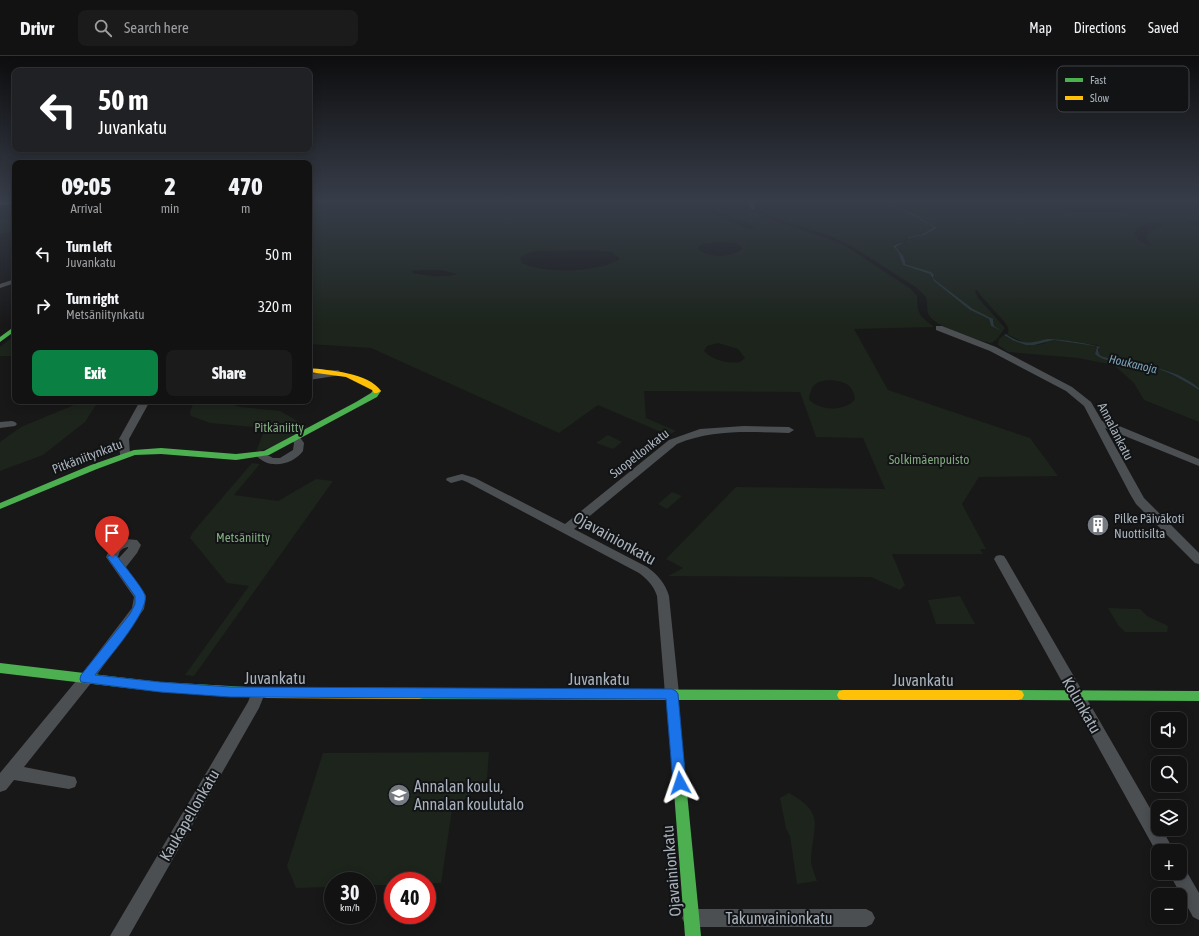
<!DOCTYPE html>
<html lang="en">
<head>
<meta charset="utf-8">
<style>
	:root { --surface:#121213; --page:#1b1b1c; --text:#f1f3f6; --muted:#9c9ea0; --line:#313233; --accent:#0b8043 }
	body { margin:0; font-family:"Asap Condensed",sans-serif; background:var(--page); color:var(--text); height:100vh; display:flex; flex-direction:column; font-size:15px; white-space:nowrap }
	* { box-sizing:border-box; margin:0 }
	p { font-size:13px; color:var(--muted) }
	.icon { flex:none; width:22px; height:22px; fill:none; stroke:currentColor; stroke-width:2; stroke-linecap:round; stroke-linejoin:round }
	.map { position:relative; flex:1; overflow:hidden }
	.details { position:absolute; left:12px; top:104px; width:300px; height:244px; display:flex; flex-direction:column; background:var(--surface); border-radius:8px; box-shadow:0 2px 10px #0003,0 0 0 1px var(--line) }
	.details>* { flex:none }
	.top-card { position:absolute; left:12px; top:12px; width:300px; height:84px; border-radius:8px; box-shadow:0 2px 10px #0003,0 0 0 1px var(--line); background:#202124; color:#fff; overflow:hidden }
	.fabs { position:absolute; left:1151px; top:656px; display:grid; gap:8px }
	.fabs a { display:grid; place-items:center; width:36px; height:36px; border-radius:8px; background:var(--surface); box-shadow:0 2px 10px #0003,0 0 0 1px var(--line); font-size:20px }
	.speed { position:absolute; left:324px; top:816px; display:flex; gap:8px; font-size:20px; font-weight:700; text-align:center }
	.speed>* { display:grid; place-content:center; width:52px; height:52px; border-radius:50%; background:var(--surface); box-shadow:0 2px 10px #0003,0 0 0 1px var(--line); line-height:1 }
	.speed small { font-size:10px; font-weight:400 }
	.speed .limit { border:6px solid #d22; background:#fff; color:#111 }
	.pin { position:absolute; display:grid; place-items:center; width:34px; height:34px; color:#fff; margin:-41px -17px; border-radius:50% 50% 50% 0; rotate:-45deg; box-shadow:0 0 4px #0007 }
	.pin .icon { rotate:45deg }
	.me { position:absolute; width:44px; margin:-22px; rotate:355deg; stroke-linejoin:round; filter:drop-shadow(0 0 3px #0008) }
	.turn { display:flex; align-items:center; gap:14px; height:84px; padding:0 20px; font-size:18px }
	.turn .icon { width:52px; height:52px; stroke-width:2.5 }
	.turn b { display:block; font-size:28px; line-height:34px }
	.eta { display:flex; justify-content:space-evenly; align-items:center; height:68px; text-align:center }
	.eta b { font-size:24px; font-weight:800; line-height:28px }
	.action { display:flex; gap:8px; margin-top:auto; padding:8px 20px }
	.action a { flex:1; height:46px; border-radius:8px; background:var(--accent); color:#fff; font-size:16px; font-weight:800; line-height:46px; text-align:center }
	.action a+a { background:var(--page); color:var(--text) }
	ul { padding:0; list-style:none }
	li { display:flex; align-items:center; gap:12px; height:52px; padding:0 20px }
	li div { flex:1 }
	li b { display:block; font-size:15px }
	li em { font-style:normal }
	header { display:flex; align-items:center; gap:24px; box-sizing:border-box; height:56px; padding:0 20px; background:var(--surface); border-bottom:1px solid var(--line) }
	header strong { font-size:19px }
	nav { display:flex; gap:22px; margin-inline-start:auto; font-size:14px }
	.search { width:280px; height:36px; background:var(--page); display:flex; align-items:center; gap:10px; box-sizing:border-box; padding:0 14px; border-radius:8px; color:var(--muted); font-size:15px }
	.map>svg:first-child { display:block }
</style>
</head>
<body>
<header>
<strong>Drivr</strong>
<div class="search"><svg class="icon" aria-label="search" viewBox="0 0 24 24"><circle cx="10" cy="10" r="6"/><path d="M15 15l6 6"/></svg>Search here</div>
<nav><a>Map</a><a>Directions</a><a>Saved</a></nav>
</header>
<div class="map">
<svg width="1199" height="880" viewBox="0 0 1199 880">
	<rect width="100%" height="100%" fill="#181819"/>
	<!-- green -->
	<path fill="#1c241c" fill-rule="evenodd" d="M 309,146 L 747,146 L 750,152 L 766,162 L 829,183 L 844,189 L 911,233 L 917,240 C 917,258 920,260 934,271 L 854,273 L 888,334 L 1030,382 L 1058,420 L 979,421 L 962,448 L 986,493 L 980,493 L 983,498 L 892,498 L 905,529 L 900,534 L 871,521 L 668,520 L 683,512 L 666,503 L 736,431 L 885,433 L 863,382 L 816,381 L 800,336 L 644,335 L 646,362 L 676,375 L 668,379 L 598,349 L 559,377 L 371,292 L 309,288 ZM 714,154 L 750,168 L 754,172 L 750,173 L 743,171 L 707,155 ZM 720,186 L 735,187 L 743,192 C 736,202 706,202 698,193 L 699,190 L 703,188 ZM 595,194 L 612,196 L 620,203 C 599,217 544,218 522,207 L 520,202 L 525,198 L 534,195 ZM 424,214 L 440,214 L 457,218 C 443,222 426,220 413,217 L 411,215 ZM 718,287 L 738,293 L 745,302 L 740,306 C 727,308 713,304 704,295 L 707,290 ZM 830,324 C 845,326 852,327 855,343 C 846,356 818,355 809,343 C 811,329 816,325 830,324 Z
		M 754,146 L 881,146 L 912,159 L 935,171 L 915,180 L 924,179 L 937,172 L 914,158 L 884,146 L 1041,146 C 1070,158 1106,160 1136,151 L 1137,149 L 1132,146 L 1199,146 L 1199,165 L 1182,166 L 1199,169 L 1199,332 C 1169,308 1135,310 1101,300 L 1099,298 L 1099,290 L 1097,289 L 1049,283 L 1040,286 L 1025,287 L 1007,278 C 1008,276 1009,275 1008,272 C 1007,266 982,243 977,234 L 975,235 L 978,242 L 1005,272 L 997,283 L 992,287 C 980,286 933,270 929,259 C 926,254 928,247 926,241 L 917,232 L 853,191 L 830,180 L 771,160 L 757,152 ZM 1148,166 L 1163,168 L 1149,176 L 1146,182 L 1152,189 L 1150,190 C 1144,189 1130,181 1137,173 C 1140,170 1145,168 1148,166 ZM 914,180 L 895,192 L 900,195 L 905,208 L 918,212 L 934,220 L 933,222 L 935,224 L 973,253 L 994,264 L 994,270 L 1000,274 L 991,270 L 989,263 L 970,254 L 931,222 L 930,218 L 903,209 L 898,196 L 893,190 Z
		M 0,163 L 15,164 L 15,176 L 0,178 Z
		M 15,279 L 15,300 L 0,300 L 0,291 Z
		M 1004,279 C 1017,287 1026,291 1042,288 C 1046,287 1050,285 1054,284 C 1065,284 1086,287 1097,291 L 1095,298 L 1100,301 L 1161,314 L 1184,325 L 1199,334 L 1199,366 L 1144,344 L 1134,327 L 1114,309 L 1078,302 L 1008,296 L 998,289 L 999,283 Z
		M 194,345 L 223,345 L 240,351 L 280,355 L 308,371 L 272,391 L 256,396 L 265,372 L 210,367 L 191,360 L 190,356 Z
		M 98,346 L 85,366 L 43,399 L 0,415 L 0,386 L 21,371 L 74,349 Z
		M 608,379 L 622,386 L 613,393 L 596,387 Z
		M 252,407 L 260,408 L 234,439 L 278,445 L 316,423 L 333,425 L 194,620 L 185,619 L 249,530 L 227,527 L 190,482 L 193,476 Z
		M 672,436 L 682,440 L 667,453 L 658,448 Z
		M 960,540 L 975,568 L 936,568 L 928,544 Z
		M 1108,552 L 1140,553 L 1147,560 L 1168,570 L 1167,576 L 1125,576 L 1118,569 Z
		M 489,696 L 487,723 L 452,754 L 441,827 L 427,827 L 427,825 L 393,825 L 393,829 L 367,829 L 367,825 L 333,825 L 333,831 L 296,832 L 287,810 L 323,697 Z
		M 789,737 C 826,758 813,768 811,804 C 811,810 815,819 817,825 L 797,828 L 790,780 L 786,772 L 780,742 Z"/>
	<!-- water -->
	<path fill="#2a373c" d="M 882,146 L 914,158 L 937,172 L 924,179 L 912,181 L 896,191 C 899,196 906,201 905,208 L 931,216 L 934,219 L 933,222 L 935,224 L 973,253 L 993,263 L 994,270 L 1002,275 L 991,270 L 989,263 L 970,254 L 934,225 L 930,218 L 903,209 L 898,196 L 893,190 L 908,184 L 909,181 L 922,178 L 934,171 L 912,159 Z
		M 1006,278 C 1022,289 1029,288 1047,283 C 1054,282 1094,288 1100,291 L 1098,293 L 1099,298 L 1101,300 C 1134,310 1171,308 1199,332 L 1199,334 C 1186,326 1173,318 1158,313 C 1143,309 1104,308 1095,298 L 1097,291 L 1095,290 L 1054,284 L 1034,289 L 1026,289 L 1014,285 L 1004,279 Z"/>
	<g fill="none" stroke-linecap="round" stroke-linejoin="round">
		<!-- street -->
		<path fill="#4c4f52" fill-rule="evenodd" d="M 748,146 L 754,146 L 755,153 L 751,153 Z
			M 15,223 L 15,227 L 0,232 L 0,228 Z
			M 936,270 L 942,270 L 996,291 L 1072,331 L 1091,346 L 1102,365 L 1112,367 L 1199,403 L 1199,410 L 1105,372 L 1144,442 L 1199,497 L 1199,508 L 1195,507 L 1136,448 L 1130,438 L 1084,350 L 1066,335 L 990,295 L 936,274 Z
			M 338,314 L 342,317 L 341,319 L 309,324 L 309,318 Z
			M 140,345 L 150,345 L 129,383 L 130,399 L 125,402 L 121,401 L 120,399 L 119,383 Z
			M 12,365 L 15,366 L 17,368 L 15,370 L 0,372 L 0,366 Z
			M 744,370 L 789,371 L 794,374 L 789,377 C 750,376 713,373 677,388 L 574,473 L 647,511 C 658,519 665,527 669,540 L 679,638 L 677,642 L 672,644 L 667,642 L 665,638 L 657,540 C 654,530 647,523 639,517 L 467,426 L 462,424 L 451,427 L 446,424 L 447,422 L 462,418 L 475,422 L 565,468 L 669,384 L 700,373 Z
			M 295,379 L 299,380 L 304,387 L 303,395 C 292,410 267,414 255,398 L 260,395 L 273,402 L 280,402 L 293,394 L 294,387 L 290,382 Z
			M 125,483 L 137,484 L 141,489 L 137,497 L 126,511 L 146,540 L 144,553 L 91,627 L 24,711 L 75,721 L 77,726 L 75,731 L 69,733 L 14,724 L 6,734 L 0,736 L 0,717 L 81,619 L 132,552 L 134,541 L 106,501 L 112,489 ZM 128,491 L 128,492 L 119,502 L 118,501 C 119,495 122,492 128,491 Z
			M 1000,499 L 1004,500 L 1006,503 L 1158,766 L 1158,773 L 1162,773 L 1174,795 L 1158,795 L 1158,799 L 994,503 L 996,500 Z
			M 258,631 L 263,633 L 265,637 L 259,652 L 129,880 L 110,880 L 248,646 L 253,633 Z
			M 1180,809 L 1184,811 L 1199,837 L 1199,864 L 1193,861 L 1169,817 L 1180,817 Z
			M 691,853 L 866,853 L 872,856 L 875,862 L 872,868 L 866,871 L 691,871 L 685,868 L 682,862 L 685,856 Z"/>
		<!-- fast -->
		<path fill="#4caf50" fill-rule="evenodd" d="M 15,146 L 15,147 L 0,149 L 0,147 Z
			M 15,270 L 15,275 L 0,286 L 0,281 Z
			M 374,333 L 377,333 L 381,335 L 377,341 L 269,399 L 236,404 L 161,398 L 135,399 L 97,413 L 0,453 L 0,447 L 91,409 L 134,394 L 161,392 L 236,398 L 264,395 L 356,346 L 371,337 Z
			M 0,607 L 160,626 L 267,632 L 271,634 L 273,637 L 271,640 L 267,642 L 160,636 L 0,617 Z
			M 419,633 L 843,634 L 847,635 L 849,639 L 847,643 L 843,644 L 678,644 L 701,880 L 685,880 L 667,644 L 419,643 L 415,642 L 413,638 L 415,634 Z
			M 1018,634 L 1199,635 L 1199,645 L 1018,644 L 1014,643 L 1012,639 L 1014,635 Z"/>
		<!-- slow -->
		<path fill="#ffc107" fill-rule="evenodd" d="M 309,312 C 329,314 369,317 381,335 L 377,337 L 374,337 L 372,334 L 346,321 L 309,316 Z
			M 267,632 L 419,633 L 423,634 L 425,638 L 423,642 L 419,643 L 267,642 L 263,640 L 261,637 L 263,634 Z
			M 843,634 L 1018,634 L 1022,635 L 1024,639 L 1022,643 L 1018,644 L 843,644 L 839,643 L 837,639 L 839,635 Z"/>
	</g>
	<!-- sky -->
	<linearGradient id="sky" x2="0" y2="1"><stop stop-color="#0d0d0e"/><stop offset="0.54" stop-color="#373d49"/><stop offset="1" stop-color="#373d49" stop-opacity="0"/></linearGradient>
	<rect width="1199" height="269" fill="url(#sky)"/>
	<!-- route -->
	<path fill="#1a73e8" stroke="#114b97" d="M 112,498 L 116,499 C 122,507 142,531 145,539 C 150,555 106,605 95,619 L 160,626 L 230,631 L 672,633 L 676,635 L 678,638 L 686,727 L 684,731 L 680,733 L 675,731 L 673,727 L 666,643 L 230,641 L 160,636 L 81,626 L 80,623 L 81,619 L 130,558 L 135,548 L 135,540 L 107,501 Z"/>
	<!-- icons -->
	<defs>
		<g id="building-disc" transform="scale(1.15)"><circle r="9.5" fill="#767b82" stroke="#121315"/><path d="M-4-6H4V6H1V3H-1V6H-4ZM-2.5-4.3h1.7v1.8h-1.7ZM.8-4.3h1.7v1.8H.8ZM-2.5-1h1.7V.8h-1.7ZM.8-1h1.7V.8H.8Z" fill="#fff"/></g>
		<g id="school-disc" transform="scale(1.15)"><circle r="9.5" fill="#767b82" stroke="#121315"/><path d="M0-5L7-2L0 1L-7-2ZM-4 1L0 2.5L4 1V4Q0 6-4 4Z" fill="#fff"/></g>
	</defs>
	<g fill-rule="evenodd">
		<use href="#building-disc" x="1098" y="469"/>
		<use href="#school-disc" x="399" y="739"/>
	</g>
	<g text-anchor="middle" stroke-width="4" stroke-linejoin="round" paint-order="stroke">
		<!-- far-water labels -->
		<g font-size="12" font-style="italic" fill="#7da5b9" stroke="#121315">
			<text transform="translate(1133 308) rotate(13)" y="4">Houkanoja</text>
		</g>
		<!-- park labels -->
		<g font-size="13" fill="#81a87e" stroke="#121315">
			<text x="279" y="376">Pitkäniitty</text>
			<text x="929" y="408">Solkimäenpuisto</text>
			<text x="243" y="486">Metsäniitty</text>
		</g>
		<!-- street labels -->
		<g font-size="13" fill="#a8b1bb" stroke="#121315">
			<text transform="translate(1116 375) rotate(63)" y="5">Annalankatu</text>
			<text transform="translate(639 397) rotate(-38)" y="5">Suopellonkatu</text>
			<text transform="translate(87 400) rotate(-21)" y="5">Pitkäniitynkatu</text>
		</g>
		<!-- poi labels -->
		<g font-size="13" fill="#a8b1bb" stroke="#121315" text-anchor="start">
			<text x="1114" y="467">Pilke Päiväkoti<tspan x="1114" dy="15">Nuottisilta</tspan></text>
		</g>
		<!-- near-street labels -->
		<g font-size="16" fill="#a8b1bb" stroke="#121315">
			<text transform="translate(615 482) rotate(29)" y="6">Ojavainionkatu</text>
			<text x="275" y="628">Juvankatu</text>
			<text x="599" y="629">Juvankatu</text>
			<text x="923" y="630">Juvankatu</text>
			<text transform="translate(1082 649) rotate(60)" y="6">Kolunkatu</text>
			<text transform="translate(189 759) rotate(-60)" y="6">Kaukapellonkatu</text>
			<text transform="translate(671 815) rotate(-95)" y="6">Ojavainionkatu</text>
			<text x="779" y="868">Takunvainionkatu</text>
		</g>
		<!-- near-poi labels -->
		<g font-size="16" fill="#a8b1bb" stroke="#121315" text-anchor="start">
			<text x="414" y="736">Annalan koulu,<tspan x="414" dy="18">Annalan koulutalo</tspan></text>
		</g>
	</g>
	<!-- legend -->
	<rect x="1057" y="10" width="132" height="46" rx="6" fill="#121315" stroke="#3f4247" stroke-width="1"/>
	<rect x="1065" y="22" width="18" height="4" fill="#4caf50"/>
	<rect x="1065" y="40" width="18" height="4" fill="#ffc107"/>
	<g font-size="11" fill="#a8b1bb">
		<text x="1090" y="28">Fast</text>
		<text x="1090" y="46">Slow</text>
	</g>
</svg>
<div class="fabs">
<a><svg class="icon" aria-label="sound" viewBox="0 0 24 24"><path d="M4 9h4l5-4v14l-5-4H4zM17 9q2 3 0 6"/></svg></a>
<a><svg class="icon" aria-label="search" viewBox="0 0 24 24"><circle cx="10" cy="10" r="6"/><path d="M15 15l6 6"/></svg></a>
<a><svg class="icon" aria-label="layers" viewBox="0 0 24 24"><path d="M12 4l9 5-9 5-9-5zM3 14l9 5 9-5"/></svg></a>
<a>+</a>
<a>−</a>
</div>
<div class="speed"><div>30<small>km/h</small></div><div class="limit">40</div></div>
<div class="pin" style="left:112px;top:501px;background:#d93025"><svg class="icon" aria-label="arrive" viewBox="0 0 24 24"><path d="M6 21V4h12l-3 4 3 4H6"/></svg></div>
<svg class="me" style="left:680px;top:727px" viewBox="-20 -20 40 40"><path d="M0-17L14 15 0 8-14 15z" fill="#1a73e8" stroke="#fff" stroke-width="4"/></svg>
<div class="top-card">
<div class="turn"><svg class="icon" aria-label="left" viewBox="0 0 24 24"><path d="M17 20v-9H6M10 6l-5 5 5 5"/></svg><div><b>50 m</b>Juvankatu</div></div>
</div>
<section class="details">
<div class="eta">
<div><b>09:05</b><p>Arrival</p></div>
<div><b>2</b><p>min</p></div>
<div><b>470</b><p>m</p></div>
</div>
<ul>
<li><svg class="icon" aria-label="left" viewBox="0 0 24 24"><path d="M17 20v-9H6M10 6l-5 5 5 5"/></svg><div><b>Turn left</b><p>Juvankatu</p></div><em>50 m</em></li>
<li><svg class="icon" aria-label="right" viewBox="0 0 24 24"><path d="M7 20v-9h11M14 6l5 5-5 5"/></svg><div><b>Turn right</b><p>Metsäniitynkatu</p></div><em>320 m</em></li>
</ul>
<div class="action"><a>Exit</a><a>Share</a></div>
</section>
</div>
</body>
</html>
